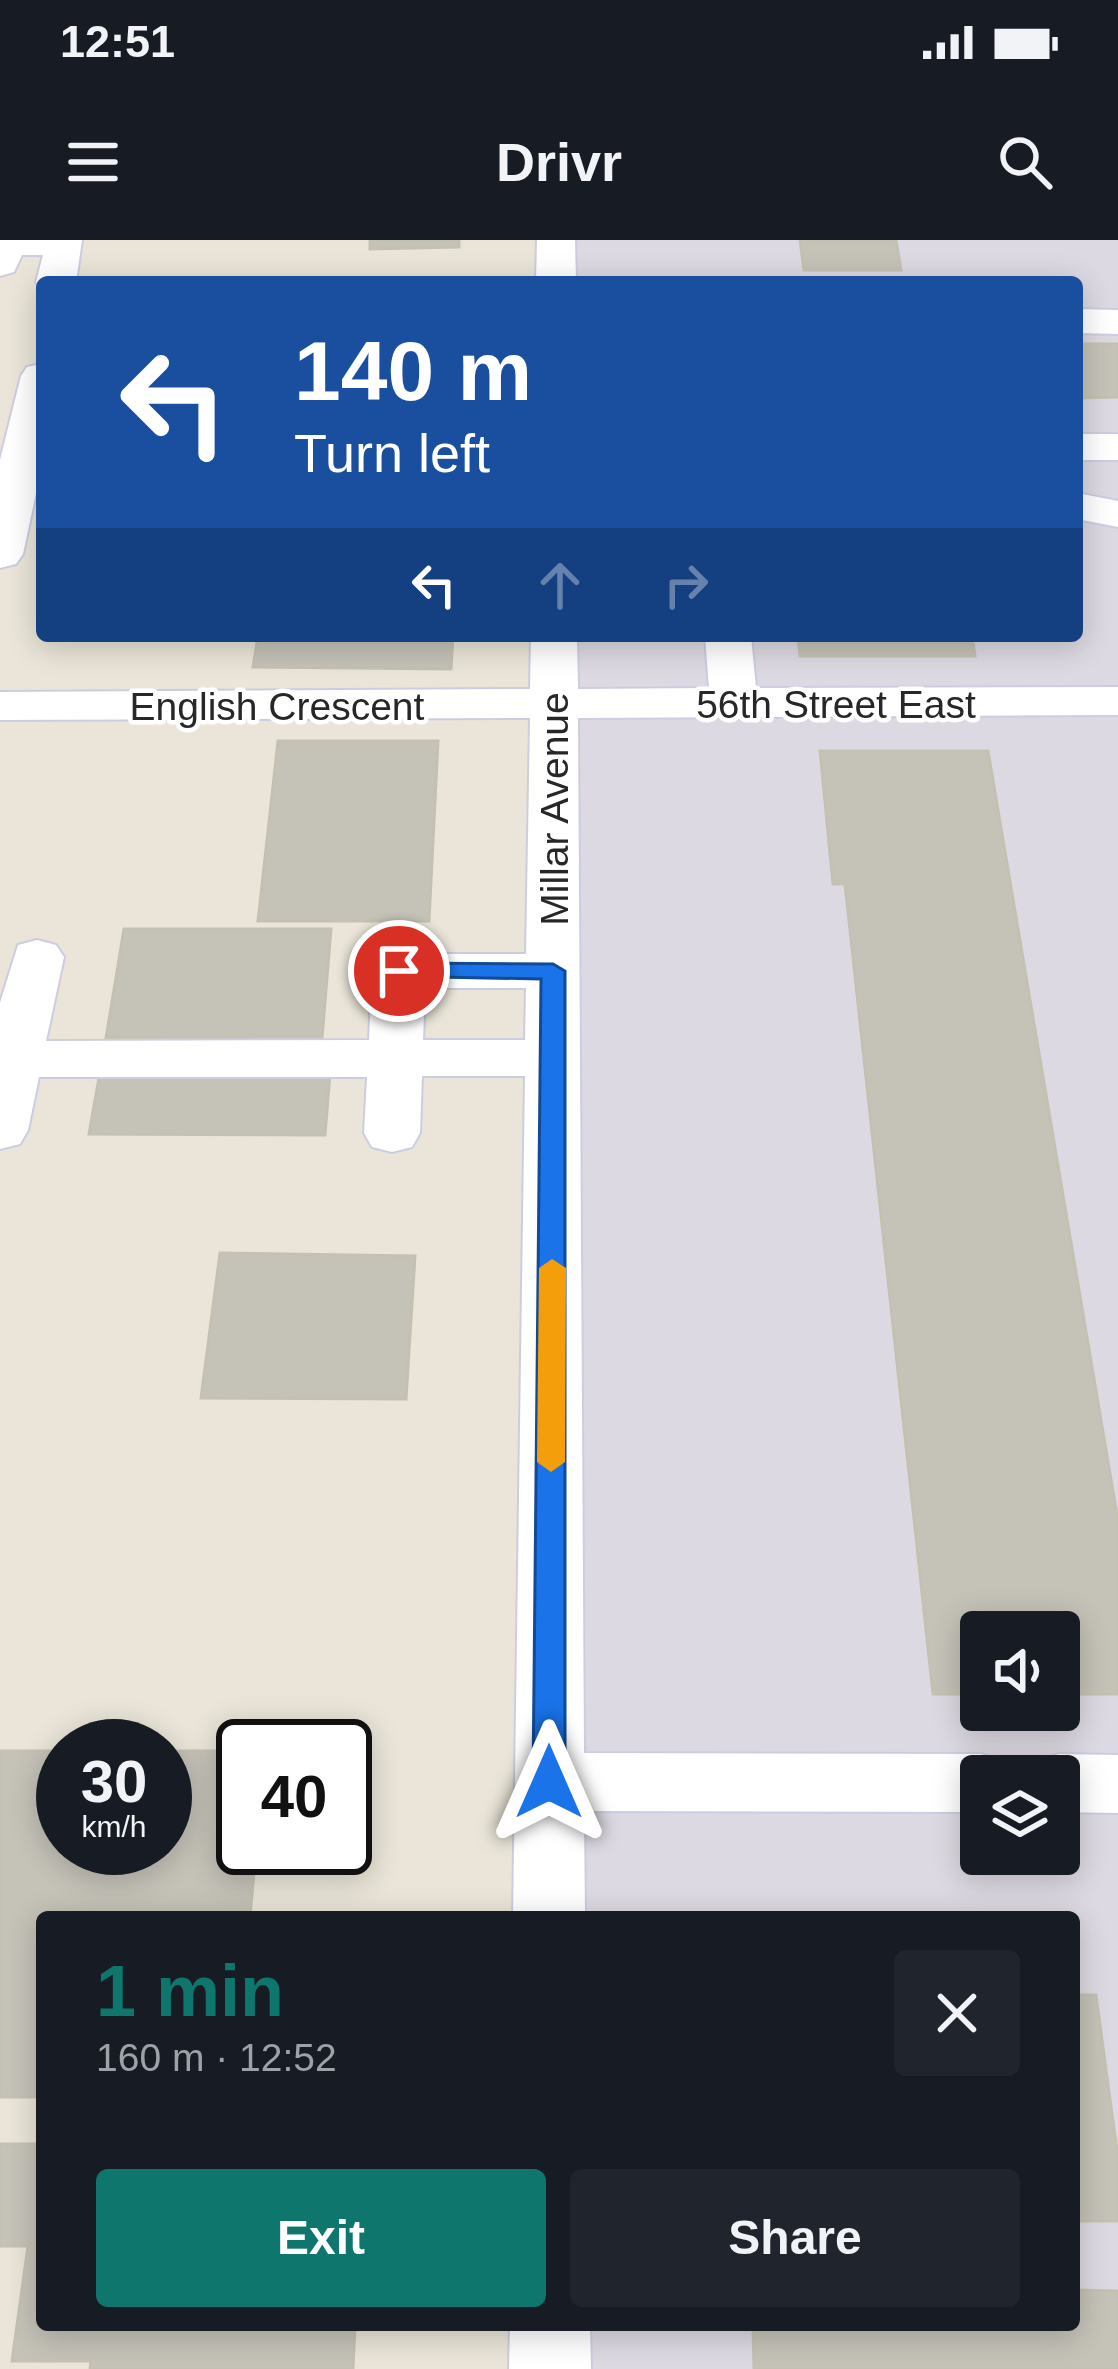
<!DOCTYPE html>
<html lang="en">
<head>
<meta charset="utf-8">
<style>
	:root { --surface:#171b24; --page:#20242c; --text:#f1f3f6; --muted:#9ea1a6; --accent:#0f766e }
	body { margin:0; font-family:Arial,sans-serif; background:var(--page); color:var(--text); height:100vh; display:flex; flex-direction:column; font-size:45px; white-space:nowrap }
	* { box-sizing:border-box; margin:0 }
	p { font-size:39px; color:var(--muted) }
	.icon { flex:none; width:66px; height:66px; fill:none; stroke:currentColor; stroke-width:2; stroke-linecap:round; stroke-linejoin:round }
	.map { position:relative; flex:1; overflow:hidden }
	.details { position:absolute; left:36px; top:1671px; width:1044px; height:420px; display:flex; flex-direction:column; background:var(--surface); border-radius:12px; box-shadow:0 6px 30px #0003 }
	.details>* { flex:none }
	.guide { position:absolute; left:36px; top:36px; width:1047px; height:366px; border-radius:12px; box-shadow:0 6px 30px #0003; background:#1a4fa0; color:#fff; overflow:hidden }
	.tools { position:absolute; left:960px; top:1371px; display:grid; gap:24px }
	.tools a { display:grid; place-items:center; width:120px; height:120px; border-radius:12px; background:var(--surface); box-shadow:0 6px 30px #0003; font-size:60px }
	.speed { position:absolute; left:36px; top:1479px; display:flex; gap:24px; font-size:60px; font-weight:700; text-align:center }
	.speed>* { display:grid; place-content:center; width:156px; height:156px; border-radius:50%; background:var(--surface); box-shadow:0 6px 30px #0003; line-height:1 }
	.speed small { font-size:30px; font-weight:400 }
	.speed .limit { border:6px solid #111; border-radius:18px; background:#fff; color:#111 }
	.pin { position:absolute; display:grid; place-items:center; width:102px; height:102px; color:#fff; margin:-51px; border:6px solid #fff; border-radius:50%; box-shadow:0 3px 12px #0007 }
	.me { position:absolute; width:132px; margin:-66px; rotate:0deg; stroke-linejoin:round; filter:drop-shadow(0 0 9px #0008) }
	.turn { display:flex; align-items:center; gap:42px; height:252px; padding:0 60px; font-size:54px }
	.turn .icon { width:156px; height:156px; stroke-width:2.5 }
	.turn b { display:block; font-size:84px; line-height:102px }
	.lanes { display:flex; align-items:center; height:114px; padding:0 60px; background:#0003; justify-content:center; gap:60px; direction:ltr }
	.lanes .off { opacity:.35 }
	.round { display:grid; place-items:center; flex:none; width:126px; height:126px; border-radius:12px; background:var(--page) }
	.head { display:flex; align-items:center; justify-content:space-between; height:204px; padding:0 60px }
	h1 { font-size:72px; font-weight:800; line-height:90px; color:var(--accent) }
	.button { display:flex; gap:24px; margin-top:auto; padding:24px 60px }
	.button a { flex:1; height:138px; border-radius:12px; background:var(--accent); color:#fff; font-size:48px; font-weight:800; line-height:138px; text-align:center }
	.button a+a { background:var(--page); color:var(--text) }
	.status { display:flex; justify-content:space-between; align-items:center; height:84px; padding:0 60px; background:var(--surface); direction:ltr }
	.status svg { height:33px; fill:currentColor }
	header { display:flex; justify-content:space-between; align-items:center; height:156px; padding:0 60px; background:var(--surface); font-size:54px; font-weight:800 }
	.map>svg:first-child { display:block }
</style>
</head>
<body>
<div class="status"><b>12:51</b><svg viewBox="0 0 49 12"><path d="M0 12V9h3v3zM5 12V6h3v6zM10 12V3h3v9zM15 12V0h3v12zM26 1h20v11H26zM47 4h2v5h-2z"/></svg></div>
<header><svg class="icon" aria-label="menu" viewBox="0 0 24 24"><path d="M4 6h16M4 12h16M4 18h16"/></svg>Drivr<svg class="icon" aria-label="search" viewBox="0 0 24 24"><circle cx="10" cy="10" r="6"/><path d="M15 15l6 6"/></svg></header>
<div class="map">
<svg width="1118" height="2129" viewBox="0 0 1118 2129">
	<rect width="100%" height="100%" fill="#eae5d8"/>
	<!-- industrial -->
	<path fill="#ddd9e2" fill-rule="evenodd" d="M 556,0 L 1118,0 L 1118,2129 L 550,2129 L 550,2085 L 1074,2085 L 1074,1677 L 549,1677 L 553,396 L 1077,396 L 1077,42 L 556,42 ZM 981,1392 L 1059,1392 L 1059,1470 L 981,1470 ZM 981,1536 L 1059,1536 L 1059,1614 L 981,1614 Z"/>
	<!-- building -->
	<path fill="#c5c2b8" stroke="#c5c1b2" stroke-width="3" d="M 370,0 L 459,0 L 459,7 L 370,9 Z
		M 800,0 L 896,0 L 901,30 L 804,30 Z
		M 1077,104 L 1118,104 L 1118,157 L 1077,158 Z
		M 258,396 L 453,396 L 451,429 L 253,427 Z
		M 798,396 L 972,396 L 975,416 L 800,416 Z
		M 278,501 L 438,501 L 429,681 L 258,681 Z
		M 820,511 L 988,511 L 1118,1281 L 1118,1454 L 1059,1454 L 1059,1392 L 981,1392 L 981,1454 L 933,1454 L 845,644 L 833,644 Z
		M 124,689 L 331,689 L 322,798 L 106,798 Z
		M 100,832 L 330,833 L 325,895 L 89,894 Z
		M 220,1013 L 415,1016 L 406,1159 L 201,1158 Z
		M 0,1511 L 63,1511 L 63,1608 L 165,1608 L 165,1511 L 243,1511 L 243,1608 L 256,1608 L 250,1677 L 42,1677 L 42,1857 L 0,1857 Z
		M 1074,1755 L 1096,1755 L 1118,1919 L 1118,1981 L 1074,1981 Z
		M 0,1904 L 42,1904 L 42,2006 L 0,2006 Z
		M 28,2006 L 42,2006 L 42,2085 L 355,2085 L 353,2129 L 90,2129 L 91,2121 L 12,2121 Z
		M 1074,2050 L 1118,2051 L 1118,2129 L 754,2129 L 753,2085 L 1074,2085 Z"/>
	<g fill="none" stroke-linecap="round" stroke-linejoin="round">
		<!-- minor casing -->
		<g stroke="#cdcde1" stroke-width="4">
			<path id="minor" d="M 0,0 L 82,0 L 76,42 L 42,42 L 42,50 L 36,42 L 43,15 L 22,15 L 14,32 L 0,36 Z
				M 537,0 L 575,0 L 576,42 L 536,42 Z
				M 1077,69 L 1118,70 L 1118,94 L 1077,93 Z
				M 42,124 L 42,225 L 23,314 L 16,324 L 0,328 L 0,220 L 21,136 L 27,127 Z
				M 1077,194 L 1118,194 L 1118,220 L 1077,220 Z
				M 1077,253 L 1118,261 L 1118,287 L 1077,279 Z
				M 531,396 L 577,396 L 578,449 L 709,448 L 705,396 L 751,396 L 756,448 L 1118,447 L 1118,475 L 578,478 L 584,1513 L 981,1514 L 1006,1523 L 1012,1536 L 981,1536 L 981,1572 L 584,1571 L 585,1677 L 513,1677 L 525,836 L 422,836 L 420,893 L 412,907 L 392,912 L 372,907 L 364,893 L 367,837 L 39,837 L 28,890 L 20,904 L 0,909 L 0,763 L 18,705 L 37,700 L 56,705 L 64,717 L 46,801 L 369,800 L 372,731 L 380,719 L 399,714 L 526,714 L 530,478 L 0,480 L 0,452 L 530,449 ZM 425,748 L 526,748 L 525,800 L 423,800 Z
				M 1059,1514 L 1118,1515 L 1118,1573 L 1059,1572 L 1059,1536 L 1028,1536 L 1034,1523 Z
				M 510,2085 L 590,2085 L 591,2129 L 509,2129 Z"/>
		</g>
		<!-- minor -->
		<use href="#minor" fill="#fff" fill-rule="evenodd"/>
	</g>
	<!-- route -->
	<path fill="#1a73e8" stroke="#114b97" stroke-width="3" d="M 399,723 L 553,724 L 565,731 L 565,1542 L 549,1555 L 533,1542 L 541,739 L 390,736 L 387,731 Z"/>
	<!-- slow -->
	<path fill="#f59e0b" d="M 552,1019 L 566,1028 L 565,1222 L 551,1232 L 537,1222 L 539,1028 Z"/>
	<g text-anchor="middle" stroke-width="9" stroke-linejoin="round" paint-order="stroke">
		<!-- street labels -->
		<g font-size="39" fill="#272727" stroke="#fff">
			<text x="836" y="478">56th Street East</text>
			<text x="277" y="480">English Crescent</text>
			<text transform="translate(554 569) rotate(-90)" y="14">Millar Avenue</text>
		</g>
	</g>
</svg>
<div class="tools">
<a><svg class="icon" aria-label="sound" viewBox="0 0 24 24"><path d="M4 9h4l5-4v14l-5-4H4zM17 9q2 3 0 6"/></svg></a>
<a><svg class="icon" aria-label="layers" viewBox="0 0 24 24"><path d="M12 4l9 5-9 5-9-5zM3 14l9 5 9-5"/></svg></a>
</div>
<div class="speed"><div>30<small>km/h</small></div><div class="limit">40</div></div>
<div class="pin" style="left:399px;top:731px;background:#d93025"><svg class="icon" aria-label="arrive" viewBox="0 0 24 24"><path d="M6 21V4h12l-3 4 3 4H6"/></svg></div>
<svg class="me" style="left:549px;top:1542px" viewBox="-20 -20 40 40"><path d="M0-17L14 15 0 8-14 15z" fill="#1a73e8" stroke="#fff" stroke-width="4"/></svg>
<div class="guide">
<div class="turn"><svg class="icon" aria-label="left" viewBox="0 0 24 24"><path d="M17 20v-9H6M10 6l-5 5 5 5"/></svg><div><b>140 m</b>Turn left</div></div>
<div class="lanes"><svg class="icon" aria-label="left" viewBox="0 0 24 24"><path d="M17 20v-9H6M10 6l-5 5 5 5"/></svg><svg class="icon off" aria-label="ahead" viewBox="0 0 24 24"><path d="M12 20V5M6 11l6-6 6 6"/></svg><svg class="icon off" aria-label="right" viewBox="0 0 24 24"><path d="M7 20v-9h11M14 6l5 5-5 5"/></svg></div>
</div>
<section class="details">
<div class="head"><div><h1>1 min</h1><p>160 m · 12:52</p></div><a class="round"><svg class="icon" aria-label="close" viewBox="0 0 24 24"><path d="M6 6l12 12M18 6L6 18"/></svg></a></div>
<div class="button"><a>Exit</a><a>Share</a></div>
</section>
</div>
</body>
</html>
